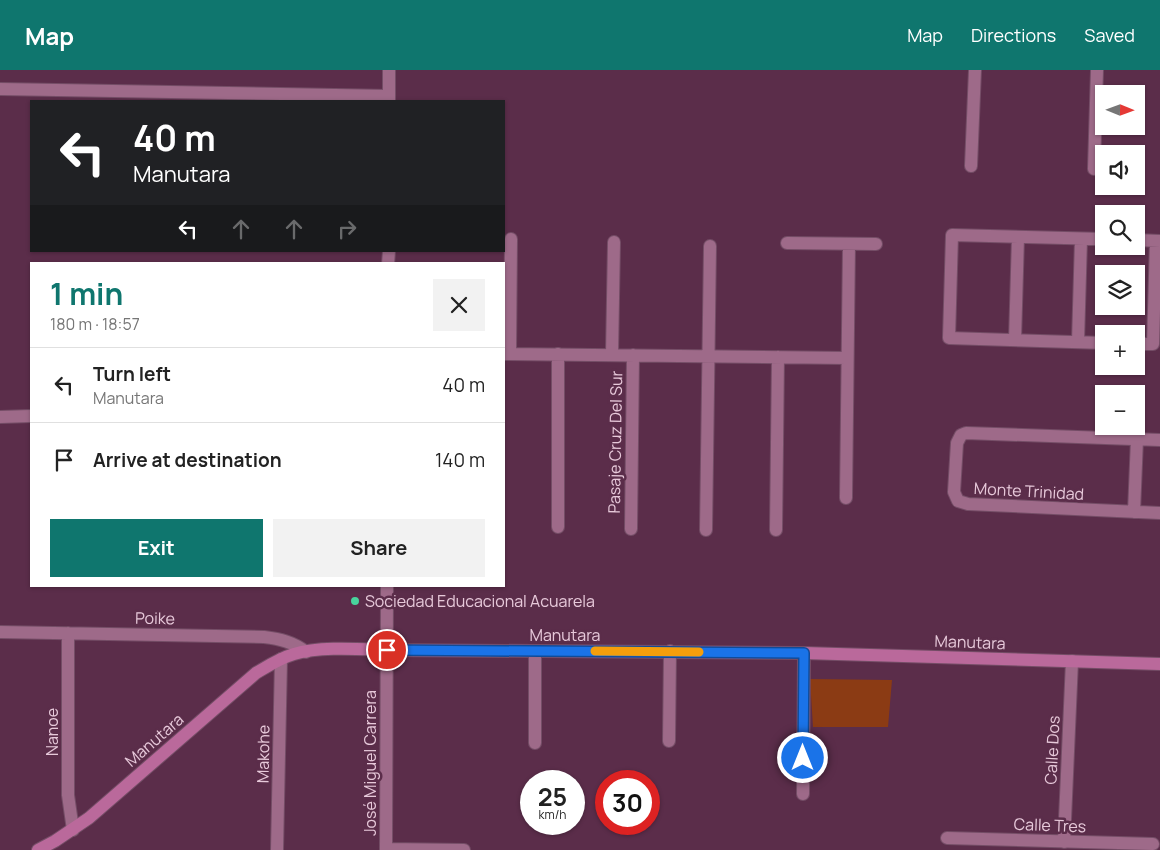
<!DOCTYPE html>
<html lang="en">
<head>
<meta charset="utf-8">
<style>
	:root { --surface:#fff; --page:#f2f2f2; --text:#222; --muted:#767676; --line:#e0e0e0; --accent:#0f766e }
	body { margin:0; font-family:Manrope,sans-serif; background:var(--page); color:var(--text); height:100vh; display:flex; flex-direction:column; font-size:19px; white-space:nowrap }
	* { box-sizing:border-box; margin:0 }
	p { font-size:16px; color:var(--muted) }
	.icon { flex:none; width:28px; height:28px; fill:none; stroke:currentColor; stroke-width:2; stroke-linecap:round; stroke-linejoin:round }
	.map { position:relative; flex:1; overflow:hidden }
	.drawer { position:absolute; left:30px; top:192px; width:475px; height:325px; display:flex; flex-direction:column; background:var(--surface); border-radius:0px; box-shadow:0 1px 4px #0004 }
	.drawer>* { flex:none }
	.hud { position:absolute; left:30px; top:30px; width:475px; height:152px; border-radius:0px; box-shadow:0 1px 4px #0004; background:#202124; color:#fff; overflow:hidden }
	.needle { width:32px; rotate:91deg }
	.tools { position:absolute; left:1095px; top:15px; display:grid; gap:10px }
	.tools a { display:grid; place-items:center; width:50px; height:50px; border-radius:0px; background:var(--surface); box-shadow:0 1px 4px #0004; font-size:25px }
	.speed { position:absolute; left:520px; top:700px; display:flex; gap:10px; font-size:25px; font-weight:700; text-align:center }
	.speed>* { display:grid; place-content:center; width:65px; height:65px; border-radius:50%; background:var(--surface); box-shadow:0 1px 4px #0004; line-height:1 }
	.speed small { font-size:12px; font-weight:400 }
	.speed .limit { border:8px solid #d22; background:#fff; color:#111 }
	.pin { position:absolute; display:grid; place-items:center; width:42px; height:42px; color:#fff; margin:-21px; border:2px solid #fff; border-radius:50%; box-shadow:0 1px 5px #0007 }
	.me { position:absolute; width:55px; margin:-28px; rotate:0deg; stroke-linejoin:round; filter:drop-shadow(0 0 4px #0008) }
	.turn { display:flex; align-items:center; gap:18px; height:105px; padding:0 20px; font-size:22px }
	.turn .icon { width:65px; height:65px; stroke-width:2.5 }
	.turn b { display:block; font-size:35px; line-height:42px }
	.lanes { display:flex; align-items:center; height:48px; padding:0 20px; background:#0003; justify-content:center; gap:25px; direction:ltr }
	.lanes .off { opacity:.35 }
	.round { display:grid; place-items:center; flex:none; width:52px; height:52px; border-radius:0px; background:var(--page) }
	.headline { display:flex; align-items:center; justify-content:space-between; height:85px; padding:0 20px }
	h1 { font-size:30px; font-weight:700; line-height:38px; color:var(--accent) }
	.cta { display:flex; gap:10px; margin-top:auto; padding:10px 20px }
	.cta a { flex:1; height:58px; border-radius:0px; background:var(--accent); color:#fff; font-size:20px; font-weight:700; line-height:58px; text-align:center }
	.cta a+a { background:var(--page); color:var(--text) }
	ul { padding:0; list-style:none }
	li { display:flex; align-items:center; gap:15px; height:75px; padding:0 20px; border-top:1px solid var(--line) }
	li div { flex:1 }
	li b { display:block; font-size:19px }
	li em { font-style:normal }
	header { display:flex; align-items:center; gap:30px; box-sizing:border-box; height:70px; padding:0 25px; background:var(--accent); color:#fff }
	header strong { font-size:24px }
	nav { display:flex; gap:28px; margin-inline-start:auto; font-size:18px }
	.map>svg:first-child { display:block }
</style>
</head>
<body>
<header>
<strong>Map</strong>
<nav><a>Map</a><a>Directions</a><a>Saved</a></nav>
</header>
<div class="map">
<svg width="1160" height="780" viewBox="0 0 1160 780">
	<rect width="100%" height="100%" fill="#5b2d4a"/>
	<!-- green -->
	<path fill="#8b3b14" d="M 810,609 L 892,610 L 888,657 L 813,657 Z"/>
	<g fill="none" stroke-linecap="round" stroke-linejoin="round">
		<!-- minor casing -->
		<g stroke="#744d66" stroke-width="14">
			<path id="minor" d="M 0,19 L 389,26
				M 389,31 L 389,0
				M 971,96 L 975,0
				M 1094,99 L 1097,0
				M 1104,169 L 952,165 L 949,268 L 1104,273
				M 1136,170 L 1160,171
				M 787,173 L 876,174
				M 388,194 L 389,181
				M 1015,270 L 1018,167
				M 1078,272 L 1081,169
				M 1136,274 L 1153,274 L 1156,171
				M 504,284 L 847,288
				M 510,284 L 511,169
				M 612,285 L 614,172
				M 0,347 L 31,346
				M 1160,370 L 966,363 L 961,365 L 957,373 L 954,422 L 958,431 L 968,434 L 1160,443
				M 846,428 L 849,174
				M 1134,442 L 1137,369
				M 558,457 L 558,284
				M 631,459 L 633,285
				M 706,460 L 710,176
				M 776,460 L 778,287
				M 0,562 L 264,567 C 280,569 293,572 306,582
				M 68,563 L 68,725 L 73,760
				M 669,671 L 670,581
				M 535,673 L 535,581
				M 803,724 L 804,583
				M 947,768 L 1153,774
				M 1064,772 L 1072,591
				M 386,779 L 464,780
				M 277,780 L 281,589
				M 386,780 L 387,516"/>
		</g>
		<!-- major casing -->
		<g stroke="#744d66" stroke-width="14">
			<path id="major" d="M 38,780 L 55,771 L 89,748 L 256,603 C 268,596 280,588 294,584 C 320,576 359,579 387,580 L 804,583 L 1160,594"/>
		</g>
		<!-- minor -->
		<use href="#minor" stroke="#9e6a89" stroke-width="12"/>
		<!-- major -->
		<use href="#major" stroke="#ba699b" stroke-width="12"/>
	</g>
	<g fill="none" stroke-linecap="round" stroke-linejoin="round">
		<!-- route casing -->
		<g stroke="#114b97" stroke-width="12">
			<path id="route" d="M 387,580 L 804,583 L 803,688"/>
		</g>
		<!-- route -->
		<use href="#route" stroke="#1a73e8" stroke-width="9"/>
		<!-- slow -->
		<path stroke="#f59e0b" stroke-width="9" d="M 595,581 L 699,582"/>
	</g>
	<!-- markers -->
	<circle fill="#48d49d" stroke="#5b2d4a" stroke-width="2" cx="355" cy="531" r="5"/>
	<g text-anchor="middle" stroke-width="5" stroke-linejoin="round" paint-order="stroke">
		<!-- street labels -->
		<g font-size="16" fill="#e7c9da" stroke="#5b2d4a">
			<text transform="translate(615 372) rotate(-89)" y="6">Pasaje Cruz Del Sur</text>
			<text transform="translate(1029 421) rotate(3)" y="6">Monte Trinidad</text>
			<text transform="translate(155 548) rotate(1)" y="6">Poike</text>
			<text x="565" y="571">Manutara</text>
			<text transform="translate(970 572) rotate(2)" y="6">Manutara</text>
			<text transform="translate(52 662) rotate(-90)" y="6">Nanoe</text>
			<text transform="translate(154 670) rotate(-41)" y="6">Manutara</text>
			<text transform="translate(1052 680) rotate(-87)" y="6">Calle Dos</text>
			<text transform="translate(263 684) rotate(-89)" y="6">Makohe</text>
			<text transform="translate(370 693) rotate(-90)" y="6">José Miguel Carrera</text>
			<text transform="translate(1050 755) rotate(2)" y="6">Calle Tres</text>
		</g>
		<!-- poi labels -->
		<g font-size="16" fill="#e7c9da" stroke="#5b2d4a" text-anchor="start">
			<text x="365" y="537">Sociedad Educacional Acuarela</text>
		</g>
	</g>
</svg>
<div class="tools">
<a><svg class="needle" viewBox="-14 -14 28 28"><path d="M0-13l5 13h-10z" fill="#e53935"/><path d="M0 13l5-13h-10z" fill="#767676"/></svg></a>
<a><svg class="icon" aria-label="sound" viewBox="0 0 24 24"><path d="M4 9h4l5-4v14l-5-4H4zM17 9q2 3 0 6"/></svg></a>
<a><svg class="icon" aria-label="search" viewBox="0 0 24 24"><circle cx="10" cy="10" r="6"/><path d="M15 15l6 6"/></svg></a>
<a><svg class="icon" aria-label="layers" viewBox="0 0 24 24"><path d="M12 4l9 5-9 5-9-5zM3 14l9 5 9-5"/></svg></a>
<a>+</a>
<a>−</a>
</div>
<div class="speed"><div>25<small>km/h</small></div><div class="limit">30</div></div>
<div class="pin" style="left:387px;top:580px;background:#d93025"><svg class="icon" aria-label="arrive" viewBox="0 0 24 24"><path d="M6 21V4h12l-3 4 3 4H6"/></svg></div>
<svg class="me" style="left:803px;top:688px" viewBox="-20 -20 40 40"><circle r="17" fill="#1a73e8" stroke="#fff" stroke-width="3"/><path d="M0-11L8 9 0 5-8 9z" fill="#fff"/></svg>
<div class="hud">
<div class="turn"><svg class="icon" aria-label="left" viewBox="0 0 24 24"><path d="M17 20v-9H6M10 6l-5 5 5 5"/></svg><div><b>40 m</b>Manutara</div></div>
<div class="lanes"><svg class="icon" aria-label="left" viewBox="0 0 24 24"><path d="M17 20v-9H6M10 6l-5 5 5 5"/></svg><svg class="icon off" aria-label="ahead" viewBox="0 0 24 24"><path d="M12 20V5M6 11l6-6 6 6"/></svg><svg class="icon off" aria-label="ahead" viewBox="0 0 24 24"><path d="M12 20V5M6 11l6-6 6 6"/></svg><svg class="icon off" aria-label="right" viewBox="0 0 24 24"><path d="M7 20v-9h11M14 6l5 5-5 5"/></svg></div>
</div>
<section class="drawer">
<div class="headline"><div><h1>1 min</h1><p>180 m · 18:57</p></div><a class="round"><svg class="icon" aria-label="close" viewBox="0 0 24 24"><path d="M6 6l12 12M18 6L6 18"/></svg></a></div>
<ul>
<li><svg class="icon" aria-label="left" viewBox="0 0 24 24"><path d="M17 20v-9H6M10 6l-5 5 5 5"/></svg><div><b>Turn left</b><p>Manutara</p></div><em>40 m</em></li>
<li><svg class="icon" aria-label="arrive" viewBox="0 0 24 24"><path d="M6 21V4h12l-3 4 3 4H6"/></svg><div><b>Arrive at destination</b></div><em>140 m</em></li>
</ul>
<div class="cta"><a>Exit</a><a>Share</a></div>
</section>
</div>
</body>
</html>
